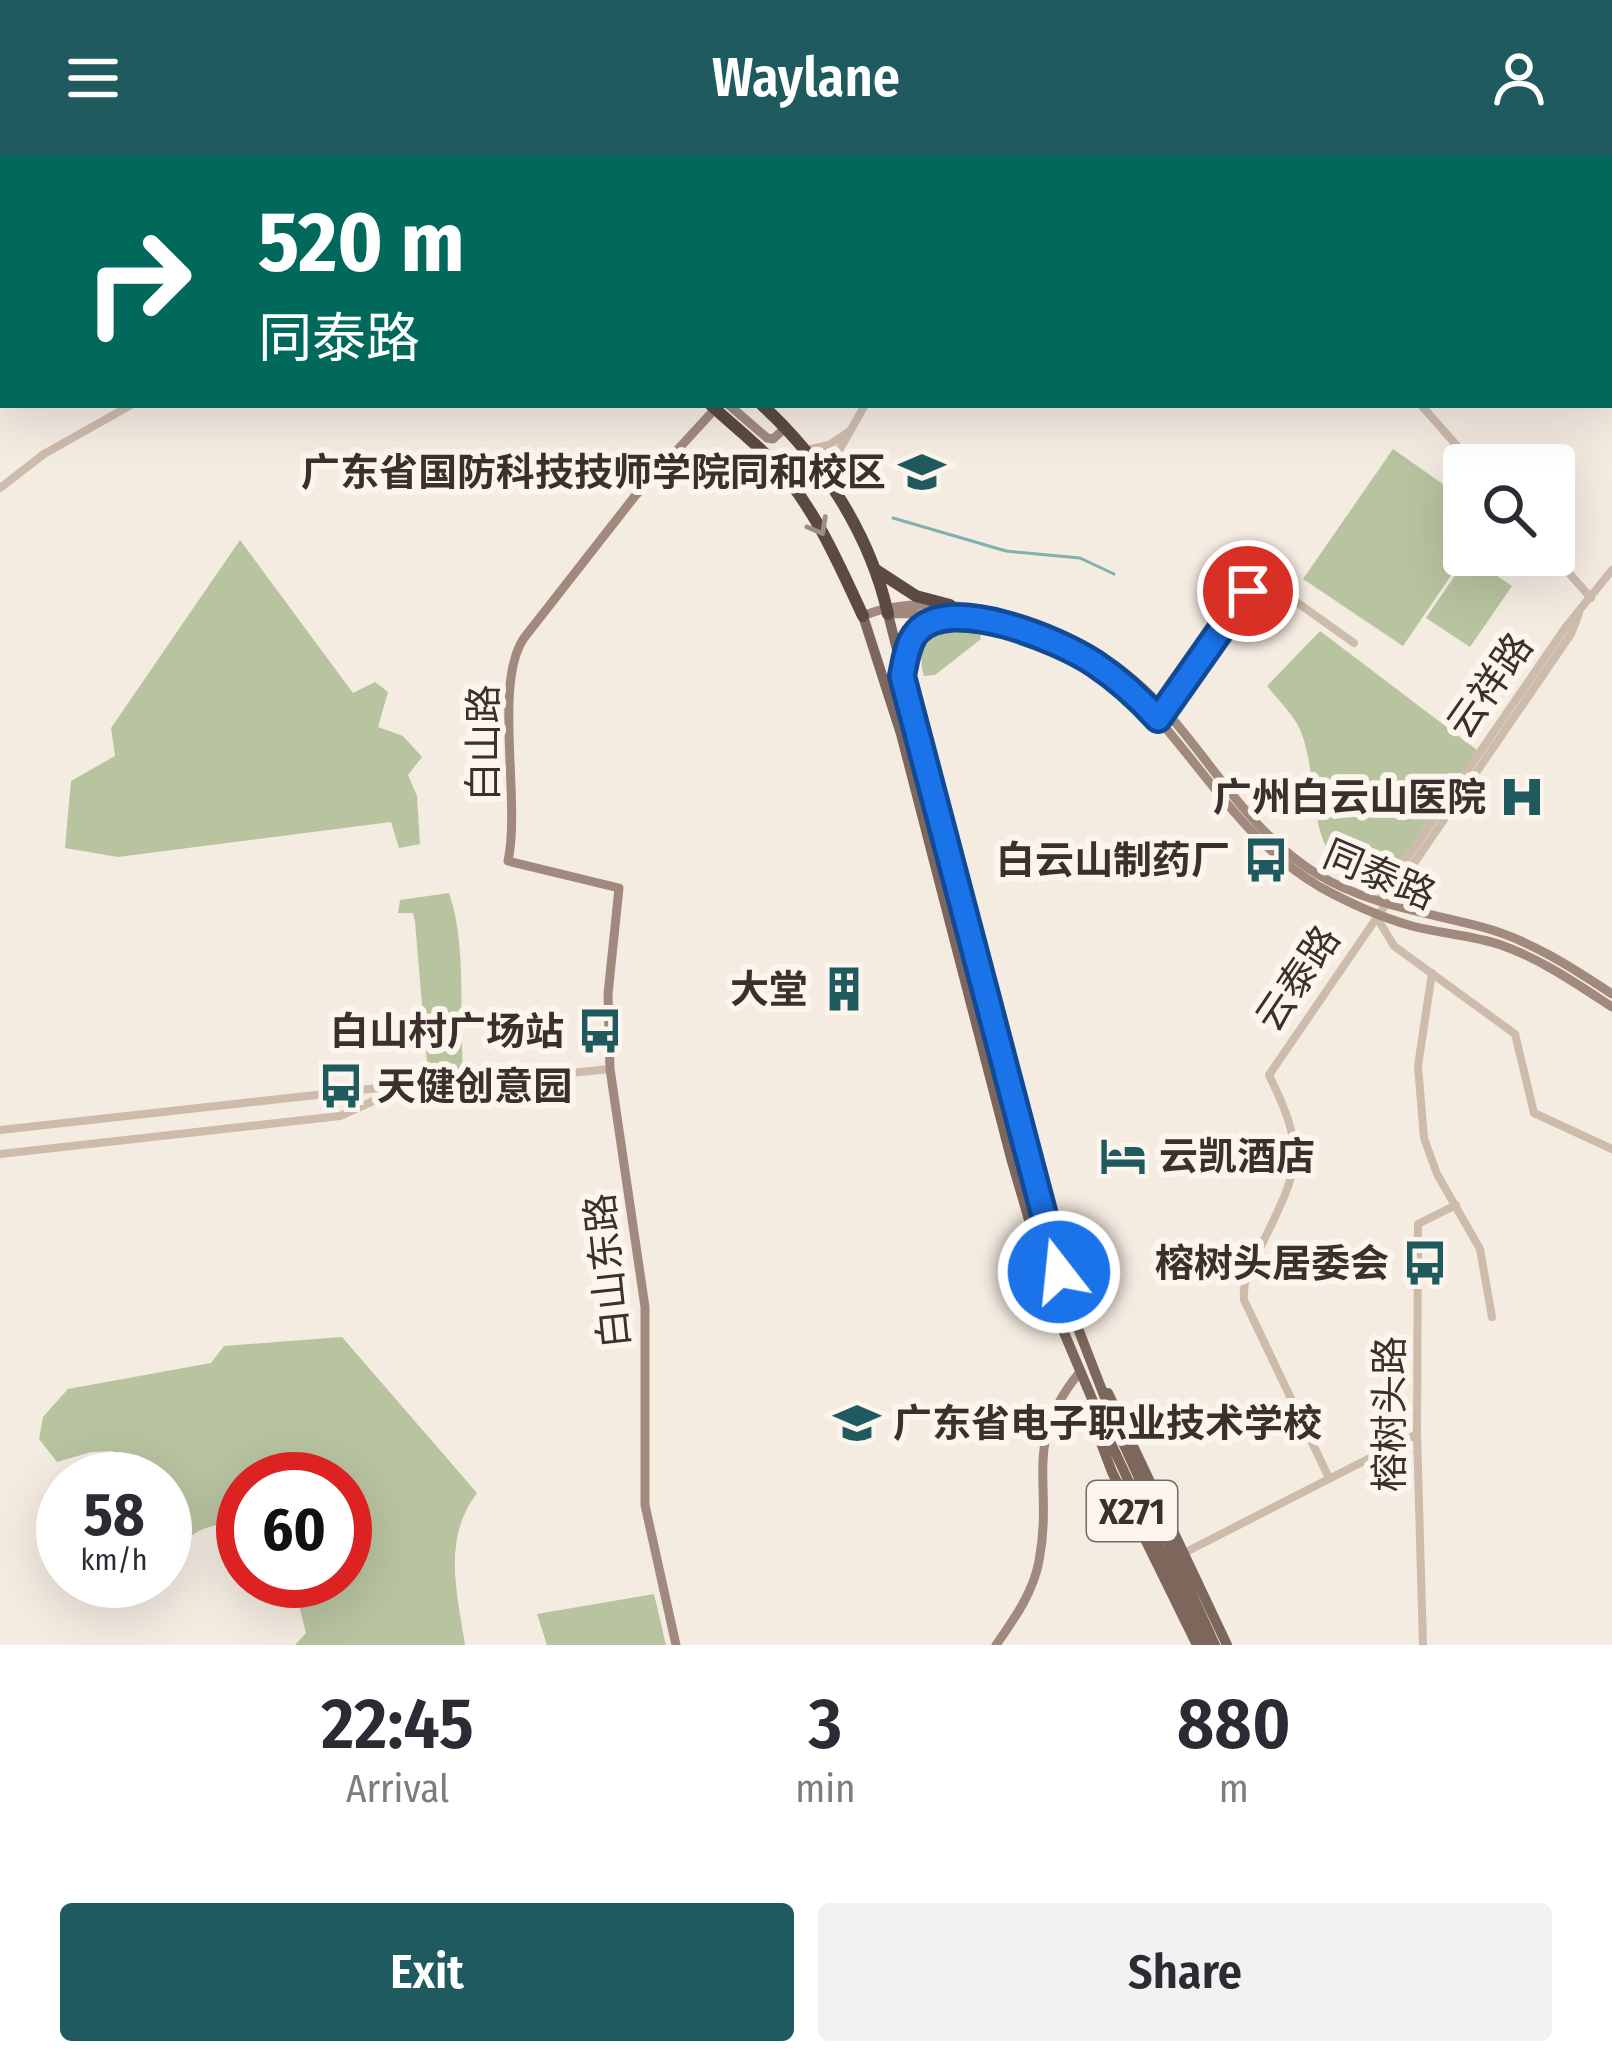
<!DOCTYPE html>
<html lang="en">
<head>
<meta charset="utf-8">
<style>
	:root { --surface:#fff; --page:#f2f2f3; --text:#2b2b33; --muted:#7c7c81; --accent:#1f5a5e }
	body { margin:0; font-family:"Fira Sans Condensed","Noto Sans SC",sans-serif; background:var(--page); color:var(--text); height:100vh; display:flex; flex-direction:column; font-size:45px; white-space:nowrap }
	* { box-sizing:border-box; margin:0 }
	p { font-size:39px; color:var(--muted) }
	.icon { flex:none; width:66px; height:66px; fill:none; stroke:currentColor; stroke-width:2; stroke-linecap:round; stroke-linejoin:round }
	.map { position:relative; height:1489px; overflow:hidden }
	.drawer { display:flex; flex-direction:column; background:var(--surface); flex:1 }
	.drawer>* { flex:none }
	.top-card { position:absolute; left:0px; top:0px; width:1614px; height:252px; box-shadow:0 12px 48px #0002; background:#00695c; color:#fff; overflow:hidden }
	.fabs { position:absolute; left:1443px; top:288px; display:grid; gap:24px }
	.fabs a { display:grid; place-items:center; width:132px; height:132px; border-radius:12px; background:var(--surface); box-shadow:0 12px 48px #0002; font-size:60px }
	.speed { position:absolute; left:36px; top:1296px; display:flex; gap:24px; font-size:60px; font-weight:700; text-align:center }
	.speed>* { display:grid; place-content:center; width:156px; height:156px; border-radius:50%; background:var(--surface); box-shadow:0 12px 48px #0002; line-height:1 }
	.speed small { font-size:30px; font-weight:400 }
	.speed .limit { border:18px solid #d22; background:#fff; color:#111 }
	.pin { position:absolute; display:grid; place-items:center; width:102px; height:102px; color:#fff; margin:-51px; border:6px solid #fff; border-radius:50%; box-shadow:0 3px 12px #0007 }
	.me { position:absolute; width:132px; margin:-66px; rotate:344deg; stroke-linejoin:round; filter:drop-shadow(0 0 9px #0008) }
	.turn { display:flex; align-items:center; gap:42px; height:252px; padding:0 60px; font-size:54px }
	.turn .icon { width:156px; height:156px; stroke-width:2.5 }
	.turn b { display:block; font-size:84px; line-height:102px }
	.eta { display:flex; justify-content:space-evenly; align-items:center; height:204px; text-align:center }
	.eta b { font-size:72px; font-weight:600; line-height:84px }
	.action { display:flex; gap:24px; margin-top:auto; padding:24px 60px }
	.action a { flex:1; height:138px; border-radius:12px; background:var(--accent); color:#fff; font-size:48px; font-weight:600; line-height:138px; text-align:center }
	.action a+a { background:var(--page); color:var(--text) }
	header { display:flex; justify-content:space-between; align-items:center; height:156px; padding:0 60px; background:var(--accent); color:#fff; font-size:54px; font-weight:600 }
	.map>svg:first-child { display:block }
</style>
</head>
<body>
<header><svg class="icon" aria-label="menu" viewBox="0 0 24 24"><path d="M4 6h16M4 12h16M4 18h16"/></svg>Waylane<svg class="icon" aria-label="person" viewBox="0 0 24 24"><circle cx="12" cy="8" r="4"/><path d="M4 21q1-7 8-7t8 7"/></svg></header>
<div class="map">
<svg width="1612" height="1489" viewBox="0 0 1612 1489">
	<rect width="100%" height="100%" fill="#f4ebe1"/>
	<!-- green -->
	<path fill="#b8c4a0" d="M 1393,293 L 1464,343 L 1465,399 L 1403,490 L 1303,423 Z
		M 240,384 L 353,537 L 375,526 L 388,536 L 378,571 L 403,580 L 422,601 L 408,619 L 417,640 L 420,688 L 399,692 L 391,666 L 118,701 L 65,692 L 71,625 L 115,600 L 111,572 Z
		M 1468,400 L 1512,430 L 1470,491 L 1426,462 Z
		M 951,470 L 979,474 L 981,483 L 935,519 L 924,520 C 916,494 928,482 951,470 Z
		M 1320,475 L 1477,594 L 1398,709 L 1376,723 L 1356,723 C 1303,692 1321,627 1301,576 C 1295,560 1278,544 1267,530 Z
		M 449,737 C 467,788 459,857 463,914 L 428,919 L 415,766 L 413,757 L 398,757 L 400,744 Z
		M 342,1181 L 477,1337 C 442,1383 457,1436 465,1489 L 295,1489 L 306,1477 L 293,1425 L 345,1425 L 345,1323 L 243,1323 L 243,1371 C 218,1365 197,1371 180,1390 L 165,1391 L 165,1323 L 122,1323 L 122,1307 L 113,1295 L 91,1296 L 57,1306 L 39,1283 L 43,1261 L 68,1233 L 211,1207 L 224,1190 Z
		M 654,1438 L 666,1489 L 547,1489 L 537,1458 Z"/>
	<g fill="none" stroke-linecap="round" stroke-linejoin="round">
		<!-- stream -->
		<path stroke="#7fb0b2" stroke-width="3" d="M 893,362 L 1006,395 L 1080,402 L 1114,418"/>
		<!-- street -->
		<path stroke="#cdbbac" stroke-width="8" d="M 762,0 L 763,3
			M 1381,0 L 1384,3
			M 1011,3 L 1013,0
			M 1374,3 L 1376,0
			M 1421,249 L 1474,309
			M 806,294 L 829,289 L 847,277
			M 828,324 L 833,305 L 865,249
			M 0,332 L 44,298 L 131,249
			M 1553,399 L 1591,442
			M 1274,430 L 1354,487
			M 1248,435 L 1241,425 L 1241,412 L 1255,401 L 1267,403 L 1276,411 L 1274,430
			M 1248,435 L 1260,438 L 1274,430
			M 1158,563 L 1248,435
			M 1378,745 L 1565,472 L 1612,414
			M 1376,760 L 1394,790 L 1515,878 L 1534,957 L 1612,993
			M 1432,817 L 1418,910 L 1424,982 L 1437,1018 L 1480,1093 L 1492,1161
			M 0,974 L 379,932 L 394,935 L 610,913
			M 0,998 L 340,960 L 393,936
			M 1329,1322 L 1244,1144 C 1242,1124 1252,1108 1261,1090 C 1299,1012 1308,999 1269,919 L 1571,478 L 1579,457
			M 1184,1397 L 1417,1278
			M 1423,1489 L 1417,1278 L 1418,1068 L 1456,1049"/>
		<!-- secondary -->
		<path stroke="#a18a7d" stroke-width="9" d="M 729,249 L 767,282 L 773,283 L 785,272
			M 886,458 C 988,454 1088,484 1157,562 C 1210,622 1249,689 1320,731 C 1349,747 1380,761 1412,770 C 1442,778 1472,779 1501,789 C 1541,803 1577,828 1612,851
			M 863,460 C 898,445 942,447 980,453 C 1050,465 1114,498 1162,551 C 1214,608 1249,676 1317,718 C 1368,749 1426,756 1482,771 C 1528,783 1573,812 1612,838
			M 676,1489 L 645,1349 L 645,1151 L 610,913 L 608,838 L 619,732 L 508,705 C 521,645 493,527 524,482 L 635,340 L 715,253
			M 996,1489 C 1014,1463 1033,1437 1039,1405 C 1054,1327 1021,1288 1079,1217"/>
		<!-- primary -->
		<path stroke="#7d675c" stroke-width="10" d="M 888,458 L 1015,960 L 1067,1144 L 1119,1278 L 1215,1489
			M 863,460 L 901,578 L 1011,1002 L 1057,1160 L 1109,1283 L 1205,1489
			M 903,517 L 913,480 L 944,460
			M 1108,1237 L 1227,1489
			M 1087,1250 L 1112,1316 L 1197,1489"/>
		<!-- highway -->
		<path stroke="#5c4a42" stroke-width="12" d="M 402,0 L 405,3
			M 439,0 L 443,3
			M 711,249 C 731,268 754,285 773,306 C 814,350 838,406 863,460
			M 762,249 C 822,304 870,378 888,458
			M 876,414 L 916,440 L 950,449"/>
	</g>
	<!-- one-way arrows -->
	<defs><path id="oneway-chevron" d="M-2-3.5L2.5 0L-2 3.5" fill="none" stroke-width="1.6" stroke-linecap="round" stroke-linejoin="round" transform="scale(3)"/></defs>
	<use stroke="#9c8e87" href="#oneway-chevron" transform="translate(819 371) rotate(61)"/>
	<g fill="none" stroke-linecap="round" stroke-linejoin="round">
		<!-- route casing -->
		<g stroke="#114b97" stroke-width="30">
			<path id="route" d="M 1059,1116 L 902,520 C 905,506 907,487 917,476 C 950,438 1059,484 1094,507 C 1118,523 1139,542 1158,563 L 1248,435"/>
		</g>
		<!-- route -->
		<use href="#route" stroke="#1a73e8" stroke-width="21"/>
	</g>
	<!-- icons -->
	<defs>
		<g id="school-bare" transform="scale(3.6)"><path d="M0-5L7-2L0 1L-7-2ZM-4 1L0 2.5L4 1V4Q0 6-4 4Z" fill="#1f5a5e" stroke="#fbf5ee" stroke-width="2.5" paint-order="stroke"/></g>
		<g id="hospital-bare" transform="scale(3.6)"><path d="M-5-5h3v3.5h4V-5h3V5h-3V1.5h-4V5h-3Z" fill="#1f5a5e" stroke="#fbf5ee" stroke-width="2.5" paint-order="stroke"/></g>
		<g id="bus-bare" transform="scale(3.6)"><path d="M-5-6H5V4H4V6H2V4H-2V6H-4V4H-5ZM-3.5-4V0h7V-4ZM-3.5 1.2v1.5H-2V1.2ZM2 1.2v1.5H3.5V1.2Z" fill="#1f5a5e" stroke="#fbf5ee" stroke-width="2.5" paint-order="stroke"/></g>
		<g id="building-bare" transform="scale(3.6)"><path d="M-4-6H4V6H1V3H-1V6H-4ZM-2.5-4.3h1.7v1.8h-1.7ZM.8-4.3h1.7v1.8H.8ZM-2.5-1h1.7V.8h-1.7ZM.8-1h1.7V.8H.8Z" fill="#1f5a5e" stroke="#fbf5ee" stroke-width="2.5" paint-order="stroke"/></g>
		<g id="hotel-bare" transform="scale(3.6)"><path d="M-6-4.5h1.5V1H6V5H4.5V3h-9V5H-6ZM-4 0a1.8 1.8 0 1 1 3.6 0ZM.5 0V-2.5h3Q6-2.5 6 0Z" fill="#1f5a5e" stroke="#fbf5ee" stroke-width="2.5" paint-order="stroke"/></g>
		<g id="university-bare" transform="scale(3.6)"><path d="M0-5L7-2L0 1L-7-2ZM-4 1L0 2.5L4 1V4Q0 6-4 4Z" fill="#1f5a5e" stroke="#fbf5ee" stroke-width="2.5" paint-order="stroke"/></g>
	</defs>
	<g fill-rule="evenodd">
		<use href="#school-bare" x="922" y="316"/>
		<use href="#hospital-bare" x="1522" y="641"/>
		<use href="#bus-bare" x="1266" y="704"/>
		<use href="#building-bare" x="844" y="833"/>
		<use href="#bus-bare" x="600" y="875"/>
		<use href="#bus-bare" x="341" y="930"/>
		<use href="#hotel-bare" x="1123" y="1000"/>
		<use href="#bus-bare" x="1425" y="1107"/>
		<use href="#university-bare" x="857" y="1267"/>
	</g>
	<g text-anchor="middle" stroke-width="12" stroke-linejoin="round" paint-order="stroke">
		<!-- shield labels -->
		<rect fill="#fbf5ee" stroke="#756b66" stroke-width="3" x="1087" y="1325" width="90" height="60" rx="9"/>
		<g font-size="36" font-weight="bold" fill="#3b302b">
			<text x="1132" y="1368">X271</text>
		</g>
		<!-- poi labels -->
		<g font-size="39" font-weight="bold" fill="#3b302b" stroke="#fbf5ee" text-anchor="end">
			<text x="886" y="330">广东省国防科技技师学院同和校区</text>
			<text x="1486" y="655">广州白云山医院</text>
			<text x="1230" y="718">白云山制药厂</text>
			<text x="808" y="847">大堂</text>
			<text x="564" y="889">白山村广场站</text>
			<text x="377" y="944" text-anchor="start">天健创意园</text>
			<text x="1159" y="1014" text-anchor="start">云凯酒店</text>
			<text x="1389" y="1121">榕树头居委会</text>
			<text x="893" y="1281" text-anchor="start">广东省电子职业技术学校</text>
		</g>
		<!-- street labels -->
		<g font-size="39" fill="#3b302b" stroke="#fbf5ee">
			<text transform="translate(1489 529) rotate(-55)" y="14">云祥路</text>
			<text transform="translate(483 587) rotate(-90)" y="14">白山路</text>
			<text transform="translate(1380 718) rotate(23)" y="14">同泰路</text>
			<text transform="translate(1297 822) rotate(-56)" y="14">云泰路</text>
			<text transform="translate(607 1115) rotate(-96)" y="14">白山东路</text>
			<text transform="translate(1389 1258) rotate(-90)" y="14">榕树头路</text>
		</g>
	</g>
</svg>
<div class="fabs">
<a><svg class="icon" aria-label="search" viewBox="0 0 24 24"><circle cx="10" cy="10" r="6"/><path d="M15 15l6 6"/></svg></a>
</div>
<div class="speed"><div>58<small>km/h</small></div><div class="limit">60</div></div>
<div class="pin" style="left:1248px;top:435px;background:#d93025"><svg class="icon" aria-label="arrive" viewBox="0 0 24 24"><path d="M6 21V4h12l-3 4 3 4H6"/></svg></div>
<svg class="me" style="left:1059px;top:1116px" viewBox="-20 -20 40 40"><circle r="17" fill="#1a73e8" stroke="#fff" stroke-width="3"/><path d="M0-11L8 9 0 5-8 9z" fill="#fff"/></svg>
<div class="top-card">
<div class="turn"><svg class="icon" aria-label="right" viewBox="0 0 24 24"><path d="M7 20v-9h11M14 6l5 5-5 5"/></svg><div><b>520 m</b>同泰路</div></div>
</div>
</div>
<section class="drawer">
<div class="eta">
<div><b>22:45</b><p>Arrival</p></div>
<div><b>3</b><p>min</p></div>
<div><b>880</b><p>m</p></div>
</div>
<div class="action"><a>Exit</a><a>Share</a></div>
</section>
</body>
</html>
